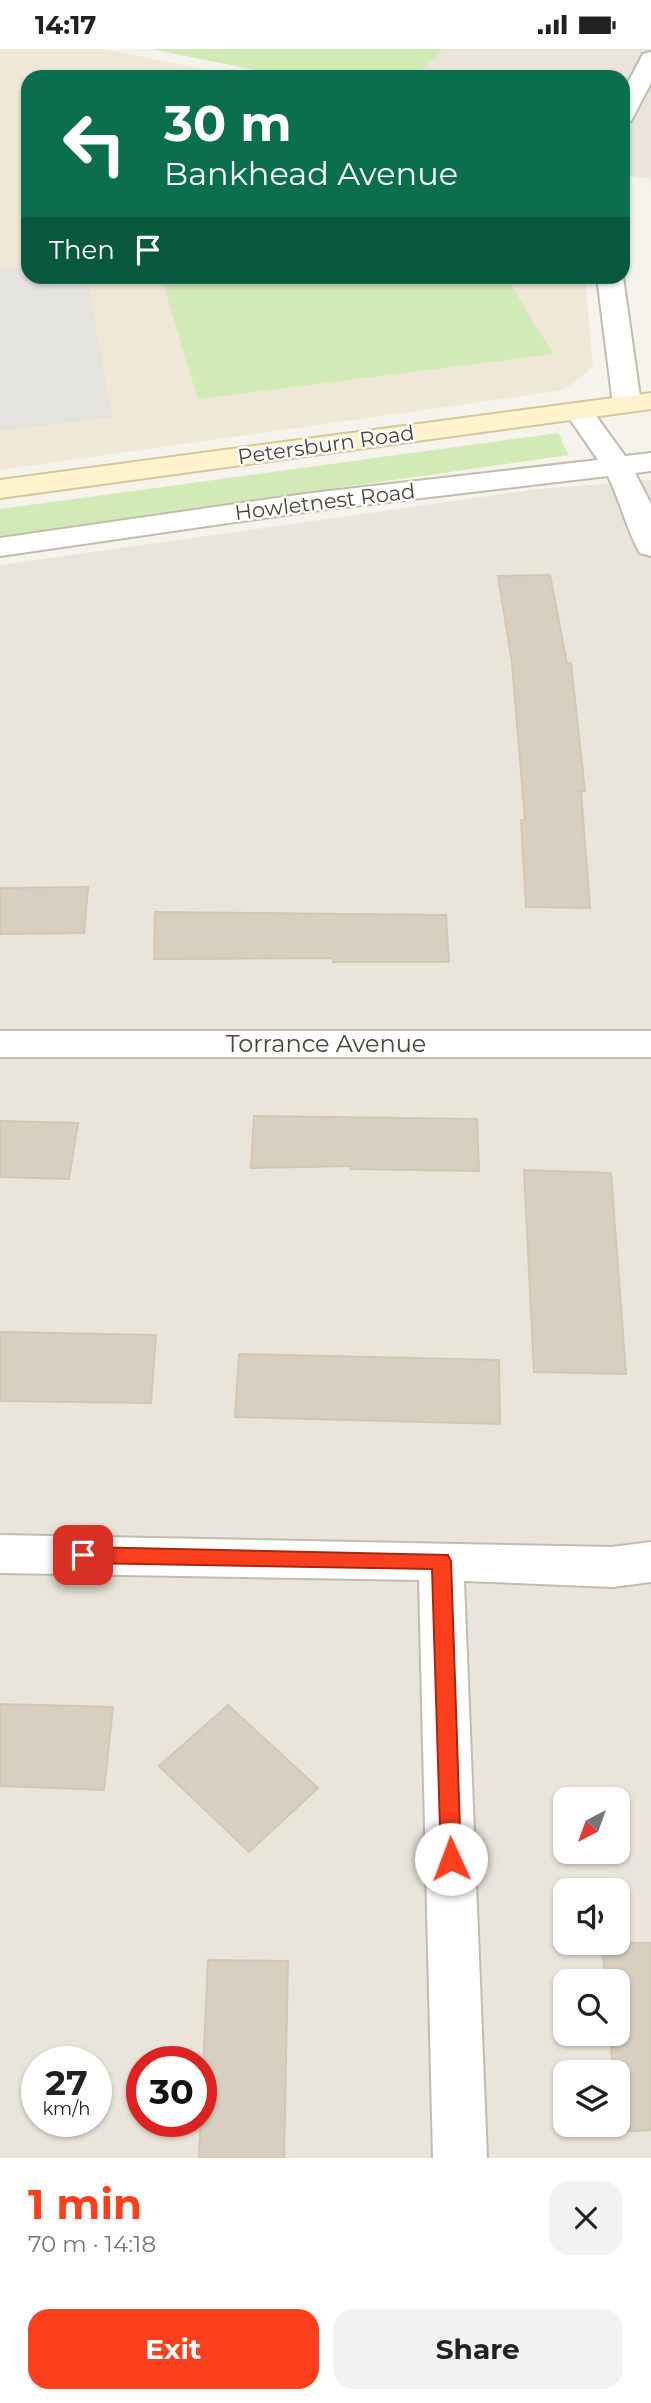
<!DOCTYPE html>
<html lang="en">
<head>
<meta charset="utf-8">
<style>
	:root { --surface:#fff; --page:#f2f2f2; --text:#222; --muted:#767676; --accent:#fc3f1d }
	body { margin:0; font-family:Montserrat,sans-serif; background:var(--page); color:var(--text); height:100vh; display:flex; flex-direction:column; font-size:26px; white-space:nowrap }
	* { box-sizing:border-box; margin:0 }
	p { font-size:23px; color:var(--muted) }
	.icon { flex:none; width:38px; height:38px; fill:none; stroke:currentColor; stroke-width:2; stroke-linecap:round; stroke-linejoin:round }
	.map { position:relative; height:2109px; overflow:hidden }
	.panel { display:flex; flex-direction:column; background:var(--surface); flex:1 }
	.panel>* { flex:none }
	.guide { position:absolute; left:21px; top:21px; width:609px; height:214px; border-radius:21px; box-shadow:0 2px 5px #0004; background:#0b6e4f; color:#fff; overflow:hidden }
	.needle { width:46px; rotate:221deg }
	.fabs { position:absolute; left:553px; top:1738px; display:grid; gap:14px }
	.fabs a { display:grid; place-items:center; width:77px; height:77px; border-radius:14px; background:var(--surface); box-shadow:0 2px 5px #0004; font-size:35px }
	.speed { position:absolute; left:21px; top:1997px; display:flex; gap:14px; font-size:35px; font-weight:700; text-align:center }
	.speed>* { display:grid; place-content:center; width:91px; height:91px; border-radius:50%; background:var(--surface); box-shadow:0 2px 5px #0004; line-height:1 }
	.speed small { font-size:18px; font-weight:400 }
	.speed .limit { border:10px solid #d22; background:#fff; color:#111 }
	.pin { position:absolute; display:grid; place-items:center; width:60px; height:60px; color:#fff; margin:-30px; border-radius:14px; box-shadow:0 4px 10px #0006 }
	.me { position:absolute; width:77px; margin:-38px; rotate:358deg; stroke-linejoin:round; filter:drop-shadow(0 0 5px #0008) }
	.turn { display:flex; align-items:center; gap:24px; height:147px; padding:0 28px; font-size:32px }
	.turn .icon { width:91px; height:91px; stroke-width:2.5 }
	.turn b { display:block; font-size:49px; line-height:60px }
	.then { display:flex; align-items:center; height:66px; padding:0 28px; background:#0003; gap:14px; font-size:26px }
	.round { display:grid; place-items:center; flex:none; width:74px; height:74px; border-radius:21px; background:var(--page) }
	.headline { display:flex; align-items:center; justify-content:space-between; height:119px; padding:0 28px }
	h1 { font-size:42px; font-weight:700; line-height:52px; color:var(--accent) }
	.button { display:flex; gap:14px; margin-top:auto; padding:14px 28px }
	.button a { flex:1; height:80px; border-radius:21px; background:var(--accent); color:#fff; font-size:28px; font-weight:700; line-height:80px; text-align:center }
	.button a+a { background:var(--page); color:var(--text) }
	.status { display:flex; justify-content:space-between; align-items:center; height:49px; padding:0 35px; background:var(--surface); direction:ltr }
	.status svg { height:19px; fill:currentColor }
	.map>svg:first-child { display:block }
</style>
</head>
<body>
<div class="status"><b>14:17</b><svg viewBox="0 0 49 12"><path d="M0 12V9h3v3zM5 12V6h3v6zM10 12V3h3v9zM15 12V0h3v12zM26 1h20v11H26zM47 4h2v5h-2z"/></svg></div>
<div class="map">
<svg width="651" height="2109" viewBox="0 0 651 2109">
	<rect width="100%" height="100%" fill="#f6f3ec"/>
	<!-- residential -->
	<path fill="#eae5da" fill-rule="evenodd" d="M 443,0 L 651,0 L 651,139 L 650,130 L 623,126 L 623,28 L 415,28 Z
		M 651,431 L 651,2109 L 0,2109 L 0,516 L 539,440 ZM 565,1750 L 618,1750 L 618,1802 L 565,1802 ZM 565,1841 L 618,1841 L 618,1894 L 565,1894 ZM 565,1932 L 618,1932 L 618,1984 L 565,1984 ZM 37,2012 L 96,2012 L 96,2072 L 37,2072 ZM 142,2012 L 201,2012 L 201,2072 L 142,2072 ZM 565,2023 L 618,2023 L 618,2076 L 565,2076 Z"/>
	<!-- education -->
	<path fill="#efe8d6" d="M 0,0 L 103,0 L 243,28 L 28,28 L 28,228 L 585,228 L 593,318 L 564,341 L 0,421 Z"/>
	<!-- green -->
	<path fill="#d2eab5" d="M 151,0 L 443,0 L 415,28 L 289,28 Z
		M 161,228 L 506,228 L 553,305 L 198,350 Z
		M 558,384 L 569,406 L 0,487 L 0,460 Z"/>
	<!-- parking -->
	<path fill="#e5e3e0" d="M 0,218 L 28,220 L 28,228 L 87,228 L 112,368 L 0,382 Z"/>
	<!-- building -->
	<path fill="#d8cfc1" stroke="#d3c7b4" stroke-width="2" d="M 550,526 L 567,614 L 571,614 L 585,742 L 581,742 L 590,859 L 526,858 L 521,771 L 525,771 L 512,614 L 498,527 Z
		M 88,838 L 84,884 L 0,885 L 0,839 Z
		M 155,863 L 446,866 L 449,913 L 333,913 L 333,909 L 154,910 Z
		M 254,1067 L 477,1070 L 479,1122 L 351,1120 L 351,1117 L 251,1119 Z
		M 0,1072 L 78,1074 L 69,1130 L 0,1128 Z
		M 524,1121 L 611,1124 L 626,1325 L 534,1323 Z
		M 0,1283 L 156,1286 L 151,1354 L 0,1352 Z
		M 239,1305 L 499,1311 L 500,1375 L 235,1368 Z
		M 0,1655 L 113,1658 L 104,1741 L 0,1737 Z
		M 228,1656 L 318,1739 L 249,1803 L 159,1717 Z
		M 602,1894 L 651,1894 L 651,2081 L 618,2083 L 618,2023 L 613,2023 L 610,1984 L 618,1984 L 618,1932 L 605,1932 Z
		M 208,1911 L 288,1912 L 284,2109 L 199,2109 Z"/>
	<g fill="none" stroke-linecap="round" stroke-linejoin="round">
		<!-- street casing -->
		<g stroke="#c2bbae" stroke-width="4">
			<path id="street" d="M 651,3 L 651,34 L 631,72 L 623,74 L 623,43 L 643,5 Z
				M 597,228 L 623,228 L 641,355 L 637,361 L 627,363 L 617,361 L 613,355 Z
				M 579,355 L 589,357 L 625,407 L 651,404 L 651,422 L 635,424 L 651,455 L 651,507 L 640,504 C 629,487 619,449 608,427 L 312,462 L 0,507 L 0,489 L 312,444 L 598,411 L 565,363 L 569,357 Z
				M 0,982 L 651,982 L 651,1008 L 0,1008 Z
				M 0,1486 L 612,1498 L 651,1493 L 651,1533 L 612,1538 L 464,1532 L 487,2109 L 433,2109 L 419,1531 L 0,1524 Z"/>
		</g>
		<!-- secondary casing -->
		<g stroke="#d6c79b" stroke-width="4">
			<path id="secondary" d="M 651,344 L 651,360 L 0,449 L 0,431 Z"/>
		</g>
		<!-- street -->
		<use href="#street" fill="#fff" fill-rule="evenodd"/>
		<!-- secondary -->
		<use href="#secondary" fill="#fff3cd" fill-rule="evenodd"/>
	</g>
	<!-- route -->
	<path fill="#fc3f1d" stroke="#a42913" stroke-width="2" d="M 83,1498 L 448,1506 L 451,1512 L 461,1810 L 458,1817 L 451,1820 L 444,1817 L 441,1810 L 432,1520 L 83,1514 L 76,1512 L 73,1506 L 76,1500 Z"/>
	<g text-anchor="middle" stroke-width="5" stroke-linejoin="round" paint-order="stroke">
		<!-- far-street labels -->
		<g font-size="21" fill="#4b4439" stroke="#fff">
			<text transform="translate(326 396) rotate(-8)" y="7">Petersburn Road</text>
			<text transform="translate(325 453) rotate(-7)" y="7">Howletnest Road</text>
		</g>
		<!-- street labels -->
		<g font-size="24" fill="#4b4439" stroke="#fff">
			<text x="326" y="1003">Torrance Avenue</text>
		</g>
	</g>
</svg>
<div class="fabs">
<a><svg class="needle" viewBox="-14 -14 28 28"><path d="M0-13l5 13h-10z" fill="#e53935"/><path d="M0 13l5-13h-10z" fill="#767676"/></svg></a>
<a><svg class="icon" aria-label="sound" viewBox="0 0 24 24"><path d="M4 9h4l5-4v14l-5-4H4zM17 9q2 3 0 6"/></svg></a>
<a><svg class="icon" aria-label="search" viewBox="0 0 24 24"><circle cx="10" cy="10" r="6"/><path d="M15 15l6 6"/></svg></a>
<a><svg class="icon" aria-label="layers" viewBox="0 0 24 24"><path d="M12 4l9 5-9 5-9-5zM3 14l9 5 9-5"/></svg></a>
</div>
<div class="speed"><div>27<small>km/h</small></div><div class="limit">30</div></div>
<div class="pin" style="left:83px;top:1506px;background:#d93025"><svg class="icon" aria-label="arrive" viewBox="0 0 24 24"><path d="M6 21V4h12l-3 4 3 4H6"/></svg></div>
<svg class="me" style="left:451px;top:1810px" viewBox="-20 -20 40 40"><circle r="19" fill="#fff"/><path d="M0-13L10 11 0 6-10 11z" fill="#fc3f1d"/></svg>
<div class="guide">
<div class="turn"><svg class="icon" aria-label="left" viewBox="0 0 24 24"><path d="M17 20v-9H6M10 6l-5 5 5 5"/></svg><div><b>30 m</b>Bankhead Avenue</div></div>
<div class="then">Then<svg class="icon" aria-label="arrive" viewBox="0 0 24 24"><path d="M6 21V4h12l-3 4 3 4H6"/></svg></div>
</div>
</div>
<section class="panel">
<div class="headline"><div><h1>1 min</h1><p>70 m · 14:18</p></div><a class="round"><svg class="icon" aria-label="close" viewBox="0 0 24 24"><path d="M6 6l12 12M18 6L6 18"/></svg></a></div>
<div class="button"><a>Exit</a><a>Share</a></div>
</section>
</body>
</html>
